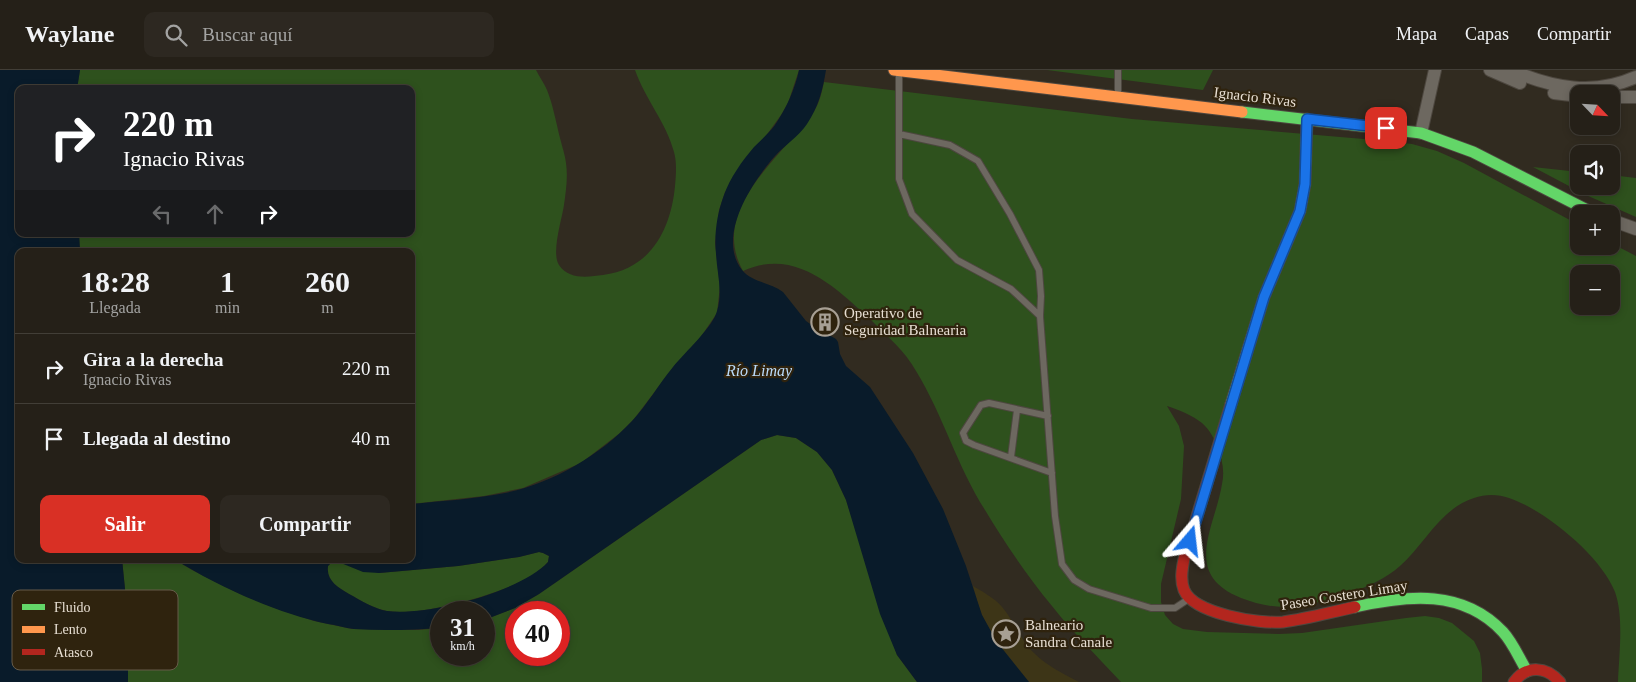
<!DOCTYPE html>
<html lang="es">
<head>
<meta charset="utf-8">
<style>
	:root { --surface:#252018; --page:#2d2821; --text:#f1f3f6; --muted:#a3a3a2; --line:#423e37; --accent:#d93025 }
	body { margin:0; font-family:"Times New Roman",serif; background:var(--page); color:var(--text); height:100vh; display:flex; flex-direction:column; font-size:19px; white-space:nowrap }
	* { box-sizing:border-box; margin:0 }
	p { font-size:16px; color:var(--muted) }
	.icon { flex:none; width:28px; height:28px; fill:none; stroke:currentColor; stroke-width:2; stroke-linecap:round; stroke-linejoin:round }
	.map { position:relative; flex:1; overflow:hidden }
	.side { position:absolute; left:15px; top:178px; width:400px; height:315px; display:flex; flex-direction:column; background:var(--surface); border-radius:10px; box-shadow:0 2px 8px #0003,0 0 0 1px var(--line) }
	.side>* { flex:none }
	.banner { position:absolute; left:15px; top:15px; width:400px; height:152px; border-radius:10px; box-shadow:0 2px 8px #0003,0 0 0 1px var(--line); background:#202124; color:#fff; overflow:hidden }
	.needle { width:32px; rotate:115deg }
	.fabs { position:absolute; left:1570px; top:15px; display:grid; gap:10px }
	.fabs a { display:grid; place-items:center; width:50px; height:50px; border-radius:10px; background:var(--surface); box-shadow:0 2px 8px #0003,0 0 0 1px var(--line); font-size:25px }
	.speed { position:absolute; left:430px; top:531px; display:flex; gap:10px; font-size:25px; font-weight:700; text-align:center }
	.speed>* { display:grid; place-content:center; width:65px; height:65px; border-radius:50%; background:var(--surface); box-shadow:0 2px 8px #0003,0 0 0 1px var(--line); line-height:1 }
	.speed small { font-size:12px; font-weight:400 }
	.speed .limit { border:8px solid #d22; background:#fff; color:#111 }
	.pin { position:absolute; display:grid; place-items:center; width:42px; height:42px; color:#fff; margin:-21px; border-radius:10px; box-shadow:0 2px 8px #0006 }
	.me { position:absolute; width:55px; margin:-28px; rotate:17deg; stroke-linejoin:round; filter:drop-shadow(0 0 4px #0008) }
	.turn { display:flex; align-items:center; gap:18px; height:105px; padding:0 25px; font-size:22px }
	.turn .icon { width:65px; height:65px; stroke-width:2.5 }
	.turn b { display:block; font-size:35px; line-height:42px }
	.lanes { display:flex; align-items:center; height:48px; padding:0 25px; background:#0003; justify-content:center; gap:25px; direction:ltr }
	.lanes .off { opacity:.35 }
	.eta { display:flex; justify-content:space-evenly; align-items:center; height:85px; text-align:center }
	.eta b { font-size:30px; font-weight:700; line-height:35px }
	.action { display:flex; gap:10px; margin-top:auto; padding:10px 25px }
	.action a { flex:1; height:58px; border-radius:10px; background:var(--accent); color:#fff; font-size:20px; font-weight:700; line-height:58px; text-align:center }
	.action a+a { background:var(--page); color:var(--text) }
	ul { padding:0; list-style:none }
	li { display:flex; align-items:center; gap:15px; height:70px; padding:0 25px; border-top:1px solid var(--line) }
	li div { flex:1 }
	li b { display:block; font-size:19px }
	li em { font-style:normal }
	header { display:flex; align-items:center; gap:30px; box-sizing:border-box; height:70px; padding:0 25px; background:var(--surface); border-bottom:1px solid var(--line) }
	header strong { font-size:24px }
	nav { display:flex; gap:28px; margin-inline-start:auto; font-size:18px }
	.search { width:350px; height:45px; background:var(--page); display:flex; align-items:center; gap:12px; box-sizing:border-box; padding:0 18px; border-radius:10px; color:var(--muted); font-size:19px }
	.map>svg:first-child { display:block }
</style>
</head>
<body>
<header>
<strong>Waylane</strong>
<div class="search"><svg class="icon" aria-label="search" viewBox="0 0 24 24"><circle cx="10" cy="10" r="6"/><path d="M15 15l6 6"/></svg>Buscar aquí</div>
<nav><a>Mapa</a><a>Capas</a><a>Compartir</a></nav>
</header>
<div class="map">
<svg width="1636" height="612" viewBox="0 0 1636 612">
	<rect width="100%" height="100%" fill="#312b20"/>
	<!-- green -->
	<path fill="#2e511d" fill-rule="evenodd" d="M 80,0 L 536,0 C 539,6 544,13 547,20 C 553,35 556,52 560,68 C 562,76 565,85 566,93 C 568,107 566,121 564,135 C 562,149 551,183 559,195 C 569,210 588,207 603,205 C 651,199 671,159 675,116 C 676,105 677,92 674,82 C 666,52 645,29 635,0 L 799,0 L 788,33 L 781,45 L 725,122 L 719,140 L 715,173 L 720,216 L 717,243 L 700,268 L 675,295 L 634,349 L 620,363 L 581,393 L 523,418 L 484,426 L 411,434 L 411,181 L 80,181 L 79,164 L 411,164 L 411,19 L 77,19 Z
		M 1047,0 L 1213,0 L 1203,20 Z
		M 824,12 L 1132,49 L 1387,71 L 1412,74 L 1437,81 L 1464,93 L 1579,155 L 1579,176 L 1611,176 L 1611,173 L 1636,186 L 1636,612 L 1618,612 C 1619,585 1624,547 1615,522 C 1601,486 1545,440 1509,428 C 1498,424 1485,424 1474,428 C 1441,438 1424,475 1400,496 C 1375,519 1317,536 1284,537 C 1270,537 1254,533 1241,528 C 1181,504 1215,458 1222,414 C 1225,401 1222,388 1217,376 C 1214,368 1209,359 1202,353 C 1192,345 1179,340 1167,336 L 1179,356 L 1184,376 L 1181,429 L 1161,514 L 1161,532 L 1165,545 L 1173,554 L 1183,559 L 1207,562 L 1279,564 L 1302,563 L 1406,548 L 1425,546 L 1439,548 L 1452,553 L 1474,571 L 1480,583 L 1482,599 L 1482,612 L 1121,612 C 1098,587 1073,563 1052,536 C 1027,506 1005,473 985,440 C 957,396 943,345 916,301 C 905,281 887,266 871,250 C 835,217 795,177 743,201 C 708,138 784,86 814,41 C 820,32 822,21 824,12 ZM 1579,204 L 1611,204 L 1611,236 L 1579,236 Z
		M 1533,97 L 1579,102 L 1579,116 L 1611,116 L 1611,105 L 1636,108 L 1636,147 L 1586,125 Z
		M 777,365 L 796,368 L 817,382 L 832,400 L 846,430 L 897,585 L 917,612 L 128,612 L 128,549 L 122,489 L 174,489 L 192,500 L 238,523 L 272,537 L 314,551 L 352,559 L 418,560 L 441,558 L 441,585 L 484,585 L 484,550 L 515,538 L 539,524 L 761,370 ZM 516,542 L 559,542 L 559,585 L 516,585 Z
		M 539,482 L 543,483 L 549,486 L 548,492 C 542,499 532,506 524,510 C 496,525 414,549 383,540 C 371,537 360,530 349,524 C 337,517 326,510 328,496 L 332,492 L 336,491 L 379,503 L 458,496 L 519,487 Z"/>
	<!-- sand -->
	<path fill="#3d3517" d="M 973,516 C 985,523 998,530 1006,542 C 1016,556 1022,572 1034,583 C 1047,596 1064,604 1079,612 L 1029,612 C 1012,592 994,571 983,547 C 978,537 976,526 973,516 Z"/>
	<!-- water -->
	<path fill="#091b2a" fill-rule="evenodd" d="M 0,0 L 80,0 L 77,19 L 19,19 L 19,164 L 79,164 L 80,181 L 19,181 L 19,489 L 122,489 L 128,549 L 128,612 L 0,612 Z
		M 799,0 L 826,0 C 823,19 818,38 807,54 C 798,67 785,75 775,86 C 752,112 716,167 742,200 C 753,213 770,212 783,222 L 806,251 L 813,256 L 836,269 L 838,272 L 840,284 L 846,296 L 870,317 L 913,383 L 943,439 L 966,496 L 982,545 L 997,572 L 1029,612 L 917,612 L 897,585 L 880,544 L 846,430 L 832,400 L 817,382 L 796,368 L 777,365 L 761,370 L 539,524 L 515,538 L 484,550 L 484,542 L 441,542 L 441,558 C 412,560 383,561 354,559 C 345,558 336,555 328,554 C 276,543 219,517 174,489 L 411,489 L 411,434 C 442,431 475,429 505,423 C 553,413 599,386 632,351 C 647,335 659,314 673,297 C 685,282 713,257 717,241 C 723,222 717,203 716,184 C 714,164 717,144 724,125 C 730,108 742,91 754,77 C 761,70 769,63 775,55 C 786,39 795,19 799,0 ZM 539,482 L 543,483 L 549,486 L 548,492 C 520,522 428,546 387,541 C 374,539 360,530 349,524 C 337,517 326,510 328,496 L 332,492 L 336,491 L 363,502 L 379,503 L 458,496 L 519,487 Z"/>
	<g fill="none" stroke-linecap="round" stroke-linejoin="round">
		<!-- lane casing -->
		<g stroke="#4d473f" stroke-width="8">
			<path id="lane" d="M 899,1 L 899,109 L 912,144 L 957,190 L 1011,219 L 1040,246
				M 1118,26 L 1118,0
				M 899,64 L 950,75 L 978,91 L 1010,144 L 1039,200 L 1041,226 L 1040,246 L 1055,446 L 1062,494 L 1074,510 L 1089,519 L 1151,538 L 1175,538 L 1187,530
				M 1048,346 L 989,333 L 981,335 L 963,363 L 966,371 L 974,375 L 1052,403
				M 1011,387 L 1017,340"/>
		</g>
		<!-- street casing -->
		<g stroke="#4d473f" stroke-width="14">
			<path id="street" d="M 1490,0 L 1520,13
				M 1511,0 C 1552,18 1594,26 1636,7
				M 1554,23 L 1579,26
				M 1611,27 L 1636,27
				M 1421,63 L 1435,0
				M 1611,150 L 1636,159"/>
		</g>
		<!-- fast casing -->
		<g stroke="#4d473f" stroke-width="13">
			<path id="fast" d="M 1242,42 L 1421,63 L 1473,82 L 1595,144
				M 1231,334 L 1264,227 L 1300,141 L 1305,114 L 1307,49
				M 1355,537 C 1408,525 1463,519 1503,562 C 1513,573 1519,588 1527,601"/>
		</g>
		<!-- slow casing -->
		<g stroke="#4d473f" stroke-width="13">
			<path id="slow" d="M 894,0 L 1242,42"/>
		</g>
		<!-- jam casing -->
		<g stroke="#4d473f" stroke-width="13">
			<path id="jam" d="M 1231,334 L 1184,489 C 1182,499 1180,510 1184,520 C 1194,544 1259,554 1283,552 C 1307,549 1331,542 1355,537
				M 1514,612 C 1527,595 1546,596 1560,612"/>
		</g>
		<!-- lane -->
		<use href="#lane" stroke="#6d6860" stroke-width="6"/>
		<!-- street -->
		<use href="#street" stroke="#6d6860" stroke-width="12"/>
		<!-- fast -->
		<use href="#fast" stroke="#63d668" stroke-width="11"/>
		<!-- slow -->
		<use href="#slow" stroke="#ff974d" stroke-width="11"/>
		<!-- jam -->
		<use href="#jam" stroke="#b3261e" stroke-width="11"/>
	</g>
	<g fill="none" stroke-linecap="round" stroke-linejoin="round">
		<!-- route casing -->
		<g stroke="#114b97" stroke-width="12">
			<path id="route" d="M 1190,471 L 1264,227 L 1300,141 L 1305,114 L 1307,49 L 1386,58"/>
		</g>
		<!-- route -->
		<use href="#route" stroke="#1a73e8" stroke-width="9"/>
	</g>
	<!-- icons -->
	<defs>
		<g id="building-ring" transform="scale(1.4375)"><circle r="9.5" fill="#2f230e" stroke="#a79f94" stroke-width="1.5"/><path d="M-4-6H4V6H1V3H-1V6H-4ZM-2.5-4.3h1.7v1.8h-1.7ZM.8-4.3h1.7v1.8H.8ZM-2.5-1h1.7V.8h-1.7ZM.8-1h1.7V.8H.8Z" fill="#a79f94"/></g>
		<g id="sight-ring" transform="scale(1.4375)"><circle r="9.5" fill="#2f230e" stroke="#a79f94" stroke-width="1.5"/><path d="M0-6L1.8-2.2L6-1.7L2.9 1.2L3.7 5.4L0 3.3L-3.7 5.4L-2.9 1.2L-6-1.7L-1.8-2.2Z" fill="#a79f94"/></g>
	</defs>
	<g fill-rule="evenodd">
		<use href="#building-ring" x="825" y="252"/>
		<use href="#sight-ring" x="1006" y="564"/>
	</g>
	<g text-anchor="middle" stroke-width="4.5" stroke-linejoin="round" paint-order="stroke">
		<!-- street labels -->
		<g font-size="15" fill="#e7ded2" stroke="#2f230e">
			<text transform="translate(1255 27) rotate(7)" y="5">Ignacio Rivas</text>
			<text transform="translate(1344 525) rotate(-9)" y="5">Paseo Costero Limay</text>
		</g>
		<!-- poi labels -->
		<g font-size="15" fill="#e7ded2" stroke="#2f230e" text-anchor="start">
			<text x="844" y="248">Operativo de<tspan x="844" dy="17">Seguridad Balnearia</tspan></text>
			<text x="1025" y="560">Balneario<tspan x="1025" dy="17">Sandra Canale</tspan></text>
		</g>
		<!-- water labels -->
		<g font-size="16" font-style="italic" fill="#badbfa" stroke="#2f230e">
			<text x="759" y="306">Río Limay</text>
		</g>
	</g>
	<!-- legend -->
	<rect x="12" y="520" width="166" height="80" rx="8" fill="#2f230e" stroke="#665b49" stroke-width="1"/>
	<rect x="22" y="534" width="23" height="6" fill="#63d668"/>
	<rect x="22" y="556" width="23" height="7" fill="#ff974d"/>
	<rect x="22" y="579" width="23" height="6" fill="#b3261e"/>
	<g font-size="14" fill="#e7ded2">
		<text x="54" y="542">Fluido</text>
		<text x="54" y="564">Lento</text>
		<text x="54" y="587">Atasco</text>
	</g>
</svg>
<div class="fabs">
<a><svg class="needle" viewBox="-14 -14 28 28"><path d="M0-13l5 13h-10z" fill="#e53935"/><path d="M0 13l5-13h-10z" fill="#a3a3a2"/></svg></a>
<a><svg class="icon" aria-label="sound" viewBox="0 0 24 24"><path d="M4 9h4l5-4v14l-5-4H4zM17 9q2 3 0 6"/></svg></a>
<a>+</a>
<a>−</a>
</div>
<div class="speed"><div>31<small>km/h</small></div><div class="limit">40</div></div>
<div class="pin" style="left:1386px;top:58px;background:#d93025"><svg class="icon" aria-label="arrive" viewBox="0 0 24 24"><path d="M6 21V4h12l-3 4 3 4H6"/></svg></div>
<svg class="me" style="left:1190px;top:471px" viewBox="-20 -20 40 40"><path d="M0-17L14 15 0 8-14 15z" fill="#1a73e8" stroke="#fff" stroke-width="4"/></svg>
<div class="banner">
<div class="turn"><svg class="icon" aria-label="right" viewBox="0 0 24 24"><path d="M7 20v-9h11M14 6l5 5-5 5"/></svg><div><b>220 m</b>Ignacio Rivas</div></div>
<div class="lanes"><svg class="icon off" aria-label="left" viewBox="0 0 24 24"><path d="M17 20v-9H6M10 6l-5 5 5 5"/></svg><svg class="icon off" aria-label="ahead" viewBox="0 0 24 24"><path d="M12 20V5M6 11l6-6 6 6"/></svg><svg class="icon" aria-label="right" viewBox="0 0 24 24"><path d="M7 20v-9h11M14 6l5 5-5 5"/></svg></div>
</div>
<section class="side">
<div class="eta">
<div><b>18:28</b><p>Llegada</p></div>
<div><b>1</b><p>min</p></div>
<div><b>260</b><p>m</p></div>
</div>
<ul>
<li><svg class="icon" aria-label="right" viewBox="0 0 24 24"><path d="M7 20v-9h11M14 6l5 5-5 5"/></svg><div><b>Gira a la derecha</b><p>Ignacio Rivas</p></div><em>220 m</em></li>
<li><svg class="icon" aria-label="arrive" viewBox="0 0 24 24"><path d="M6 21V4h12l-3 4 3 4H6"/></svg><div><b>Llegada al destino</b></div><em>40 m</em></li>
</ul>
<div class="action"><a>Salir</a><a>Compartir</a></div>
</section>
</div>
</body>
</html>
